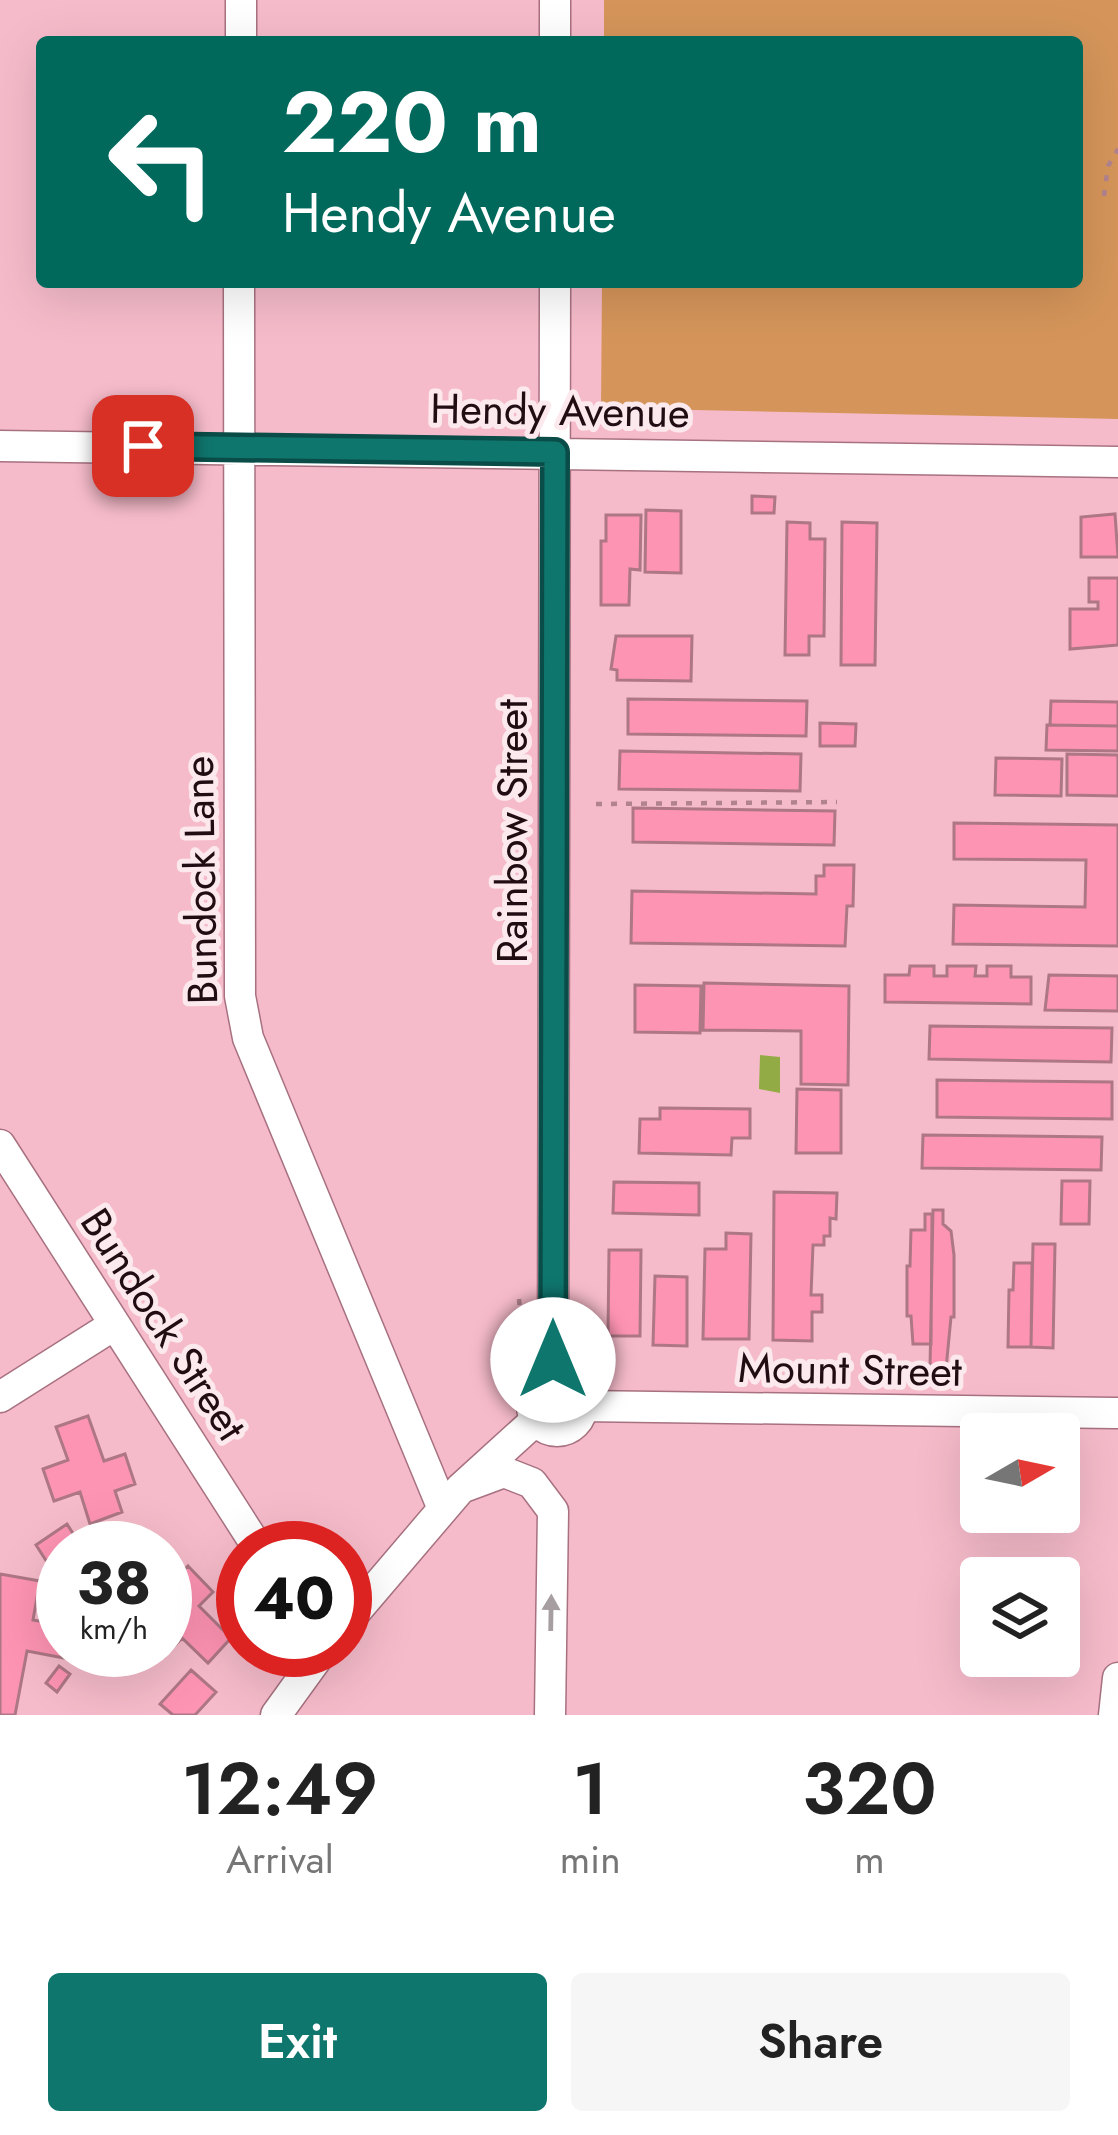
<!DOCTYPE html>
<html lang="en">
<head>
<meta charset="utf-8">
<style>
	:root { --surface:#fff; --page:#f6f6f6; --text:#222; --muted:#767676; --accent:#0f766e }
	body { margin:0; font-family:Jost,sans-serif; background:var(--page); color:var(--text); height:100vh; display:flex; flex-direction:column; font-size:45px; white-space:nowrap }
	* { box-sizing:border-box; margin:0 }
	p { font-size:39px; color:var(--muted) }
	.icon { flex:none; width:66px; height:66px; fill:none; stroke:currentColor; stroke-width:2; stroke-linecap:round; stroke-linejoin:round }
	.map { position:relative; height:1715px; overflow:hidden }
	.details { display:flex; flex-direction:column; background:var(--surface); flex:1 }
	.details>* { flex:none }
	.banner { position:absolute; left:36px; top:36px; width:1047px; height:252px; border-radius:12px; box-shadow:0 12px 48px #0002; background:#00695c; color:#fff; overflow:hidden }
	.needle { width:78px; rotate:81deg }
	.fabs { position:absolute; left:960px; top:1413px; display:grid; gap:24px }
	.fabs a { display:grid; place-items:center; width:120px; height:120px; border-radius:12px; background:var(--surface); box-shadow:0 12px 48px #0002; font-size:60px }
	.speed { position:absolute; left:36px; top:1521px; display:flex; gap:24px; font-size:60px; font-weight:700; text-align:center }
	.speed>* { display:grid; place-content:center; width:156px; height:156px; border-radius:50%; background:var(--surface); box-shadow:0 12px 48px #0002; line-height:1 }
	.speed small { font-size:30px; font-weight:400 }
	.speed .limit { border:18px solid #d22; background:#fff; color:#111 }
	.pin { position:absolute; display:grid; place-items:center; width:102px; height:102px; color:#fff; margin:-51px; border-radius:24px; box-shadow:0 6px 18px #0006 }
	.me { position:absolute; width:132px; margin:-66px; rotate:0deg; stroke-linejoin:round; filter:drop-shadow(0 0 9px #0008) }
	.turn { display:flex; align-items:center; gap:42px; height:252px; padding:0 48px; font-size:54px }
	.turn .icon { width:156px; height:156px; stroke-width:2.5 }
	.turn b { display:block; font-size:84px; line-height:102px }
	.eta { display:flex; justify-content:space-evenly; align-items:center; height:204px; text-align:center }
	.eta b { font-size:72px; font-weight:600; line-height:84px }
	.action { display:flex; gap:24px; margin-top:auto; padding:24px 48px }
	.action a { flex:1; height:138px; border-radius:12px; background:var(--accent); color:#fff; font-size:48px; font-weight:600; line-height:138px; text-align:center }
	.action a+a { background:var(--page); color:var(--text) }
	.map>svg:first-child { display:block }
</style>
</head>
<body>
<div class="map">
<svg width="1118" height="1715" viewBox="0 0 1118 1715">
	<rect width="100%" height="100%" fill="#f6bbca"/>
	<!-- green -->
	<path fill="#d5955a" d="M 604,0 L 1118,0 L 1118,419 L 601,408 L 602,282 L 1077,282 L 1077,42 L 604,42 Z"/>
	<!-- water -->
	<path fill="#92ab45" d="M 760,1055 L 780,1057 L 780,1093 L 759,1089 Z"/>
	<!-- building -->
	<path fill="#fe94b3" stroke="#ae7785" stroke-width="3" d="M 752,496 L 775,497 L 774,513 L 752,513 Z
		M 646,510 L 681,511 L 681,573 L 645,572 Z
		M 1115,514 L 1118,557 L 1081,557 L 1081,517 Z
		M 606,515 L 641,515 L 640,570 L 630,569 L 629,605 L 601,605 L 601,541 L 606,541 Z
		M 787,522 L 810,523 L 810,539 L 825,539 L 824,636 L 809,636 L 809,655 L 785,655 Z
		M 842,522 L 877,523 L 875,665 L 841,665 Z
		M 1089,578 L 1118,578 L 1118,645 L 1070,649 L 1070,609 L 1098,609 L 1098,602 L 1089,602 Z
		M 616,636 L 692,636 L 691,681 L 617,680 L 617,670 L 611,669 Z
		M 628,699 L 807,701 L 806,736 L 628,734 Z
		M 1051,701 L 1118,702 L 1118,726 L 1050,725 Z
		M 820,723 L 856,724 L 855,746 L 820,746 Z
		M 1047,725 L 1118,726 L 1118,751 L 1046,750 Z
		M 620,751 L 801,754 L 800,791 L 619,789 Z
		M 1067,754 L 1118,755 L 1118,796 L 1067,795 Z
		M 996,758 L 1062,759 L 1061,796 L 995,795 Z
		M 633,808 L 835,811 L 834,845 L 633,842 Z
		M 954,823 L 1118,825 L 1118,946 L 953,944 L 954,905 L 1085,907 L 1086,860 L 954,859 Z
		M 824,865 L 854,865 L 853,906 L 847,906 L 845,946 L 631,943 L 632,891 L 816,894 L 816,876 L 824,876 Z
		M 910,966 L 934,966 L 934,976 L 947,976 L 947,966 L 976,966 L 975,976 L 987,976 L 987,966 L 1011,966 L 1011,977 L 1031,977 L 1031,1004 L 885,1002 L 885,975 L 909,975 Z
		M 1049,975 L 1118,976 L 1118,1011 L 1045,1010 Z
		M 704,983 L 849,986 L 848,1085 L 801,1084 L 801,1031 L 703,1030 Z
		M 635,985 L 701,986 L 700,1033 L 635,1032 Z
		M 930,1026 L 1112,1028 L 1111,1062 L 929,1059 Z
		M 937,1080 L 1112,1082 L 1112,1119 L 937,1117 Z
		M 797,1089 L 841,1090 L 841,1153 L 796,1153 Z
		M 660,1108 L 750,1109 L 750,1138 L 732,1138 L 731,1155 L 639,1153 L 640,1119 L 660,1119 Z
		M 923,1135 L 1102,1137 L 1101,1170 L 922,1168 Z
		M 1062,1181 L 1090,1181 L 1089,1224 L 1061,1224 Z
		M 614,1182 L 699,1183 L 699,1215 L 613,1213 Z
		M 774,1192 L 837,1193 L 836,1219 L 830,1218 L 830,1236 L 824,1236 L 824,1245 L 813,1245 L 811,1295 L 822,1295 L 822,1312 L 812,1312 L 812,1341 L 773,1340 Z
		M 933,1210 L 943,1210 L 943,1224 L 951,1231 L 954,1255 L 954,1317 L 951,1317 L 946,1369 L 930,1368 Z
		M 925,1214 L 932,1214 L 931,1344 L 913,1344 L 911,1316 L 907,1316 L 907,1266 L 910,1266 L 911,1230 L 925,1230 Z
		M 726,1233 L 751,1234 L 749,1339 L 703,1339 L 705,1249 L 726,1249 Z
		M 1033,1244 L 1055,1244 L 1053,1348 L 1031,1347 Z
		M 609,1250 L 641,1250 L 640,1336 L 608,1336 Z
		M 1014,1263 L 1032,1263 L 1031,1347 L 1008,1347 L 1009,1290 L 1013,1290 Z
		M 655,1276 L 687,1277 L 687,1346 L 653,1345 Z
		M 88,1416 L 104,1461 L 125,1454 L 135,1484 L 115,1491 L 122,1512 L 90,1524 L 80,1492 L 54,1501 L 43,1469 L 68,1460 L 56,1427 Z
		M 67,1524 L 82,1548 L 63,1548 L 63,1587 L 36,1545 Z
		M 188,1566 L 213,1592 L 199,1606 L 231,1638 L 208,1663 L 182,1638 L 164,1657 L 156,1650 L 165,1650 L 165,1572 L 173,1581 Z
		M 0,1574 L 40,1581 L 33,1620 L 63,1625 L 63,1650 L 71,1650 L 69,1659 L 27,1651 L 15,1715 L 0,1715 Z
		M 59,1666 L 70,1674 L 57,1692 L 46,1683 Z
		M 191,1670 L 216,1692 L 195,1715 L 173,1715 L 160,1704 Z"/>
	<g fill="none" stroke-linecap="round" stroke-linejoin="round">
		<!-- minor casing -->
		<g stroke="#a77180" stroke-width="33">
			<path id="minor" d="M 241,42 L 241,0
				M 555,42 L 555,0
				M 239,282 L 240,996 L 248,1038 L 443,1509
				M 0,446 L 1118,462
				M 0,1145 L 258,1548
				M 553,1380 L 555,282
				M532 1406a25 25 0 1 1 50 0a25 25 0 1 1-50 0Z
				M 0,1397 L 114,1325
				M 582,1406 L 1116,1413
				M 461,1488 L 504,1472 L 532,1483 L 553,1511 L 550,1715
				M 345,1624 L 461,1488 L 536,1420
				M 276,1715 L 323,1650
				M 1114,1715 L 1118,1678"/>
		</g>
		<!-- path -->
		<path stroke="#b1838f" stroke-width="4.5" stroke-dasharray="6 9" stroke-linecap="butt" d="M 1104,196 L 1108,166 L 1118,149
			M 596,804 L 837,802
			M 519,1299 L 522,1333"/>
		<!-- minor -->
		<use href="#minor" stroke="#fff" stroke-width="30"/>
	</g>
	<!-- one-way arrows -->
	<defs><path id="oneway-solid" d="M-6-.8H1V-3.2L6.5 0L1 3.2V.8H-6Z" transform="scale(3)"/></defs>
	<use fill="#a69ea0" href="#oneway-solid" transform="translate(551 1613) rotate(-89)"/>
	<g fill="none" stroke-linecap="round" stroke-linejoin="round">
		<!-- route casing -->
		<g stroke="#0a4d48" stroke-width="30">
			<path id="route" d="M 143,446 L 555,452 L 553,1360"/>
		</g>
		<!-- route -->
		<use href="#route" stroke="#0f766e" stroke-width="21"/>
	</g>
	<g text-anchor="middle" stroke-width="10" stroke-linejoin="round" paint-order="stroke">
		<!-- street labels -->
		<g font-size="42" fill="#200c12" stroke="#fce9ed">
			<text transform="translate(560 410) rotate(1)" y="15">Hendy Avenue</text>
			<text transform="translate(512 831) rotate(-90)" y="15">Rainbow Street</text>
			<text transform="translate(200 880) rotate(-91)" y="15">Bundock Lane</text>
			<text transform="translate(164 1324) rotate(57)" y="15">Bundock Street</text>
			<text transform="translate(850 1369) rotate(1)" y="15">Mount Street</text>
		</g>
	</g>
</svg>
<div class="fabs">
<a><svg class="needle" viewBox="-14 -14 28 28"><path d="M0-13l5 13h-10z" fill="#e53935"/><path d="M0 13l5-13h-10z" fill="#767676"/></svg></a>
<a><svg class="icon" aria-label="layers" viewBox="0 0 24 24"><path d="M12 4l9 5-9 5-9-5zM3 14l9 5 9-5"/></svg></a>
</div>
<div class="speed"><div>38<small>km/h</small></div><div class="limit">40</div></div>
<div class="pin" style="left:143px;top:446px;background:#d93025"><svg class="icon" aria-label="arrive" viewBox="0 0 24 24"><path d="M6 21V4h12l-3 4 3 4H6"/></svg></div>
<svg class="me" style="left:553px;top:1360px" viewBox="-20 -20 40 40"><circle r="19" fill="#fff"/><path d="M0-13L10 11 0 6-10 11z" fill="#0f766e"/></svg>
<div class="banner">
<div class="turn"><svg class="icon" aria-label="left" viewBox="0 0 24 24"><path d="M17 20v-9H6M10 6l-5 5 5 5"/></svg><div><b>220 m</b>Hendy Avenue</div></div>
</div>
</div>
<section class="details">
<div class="eta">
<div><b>12:49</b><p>Arrival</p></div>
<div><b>1</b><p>min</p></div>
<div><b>320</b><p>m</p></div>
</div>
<div class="action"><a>Exit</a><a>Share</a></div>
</section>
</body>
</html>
